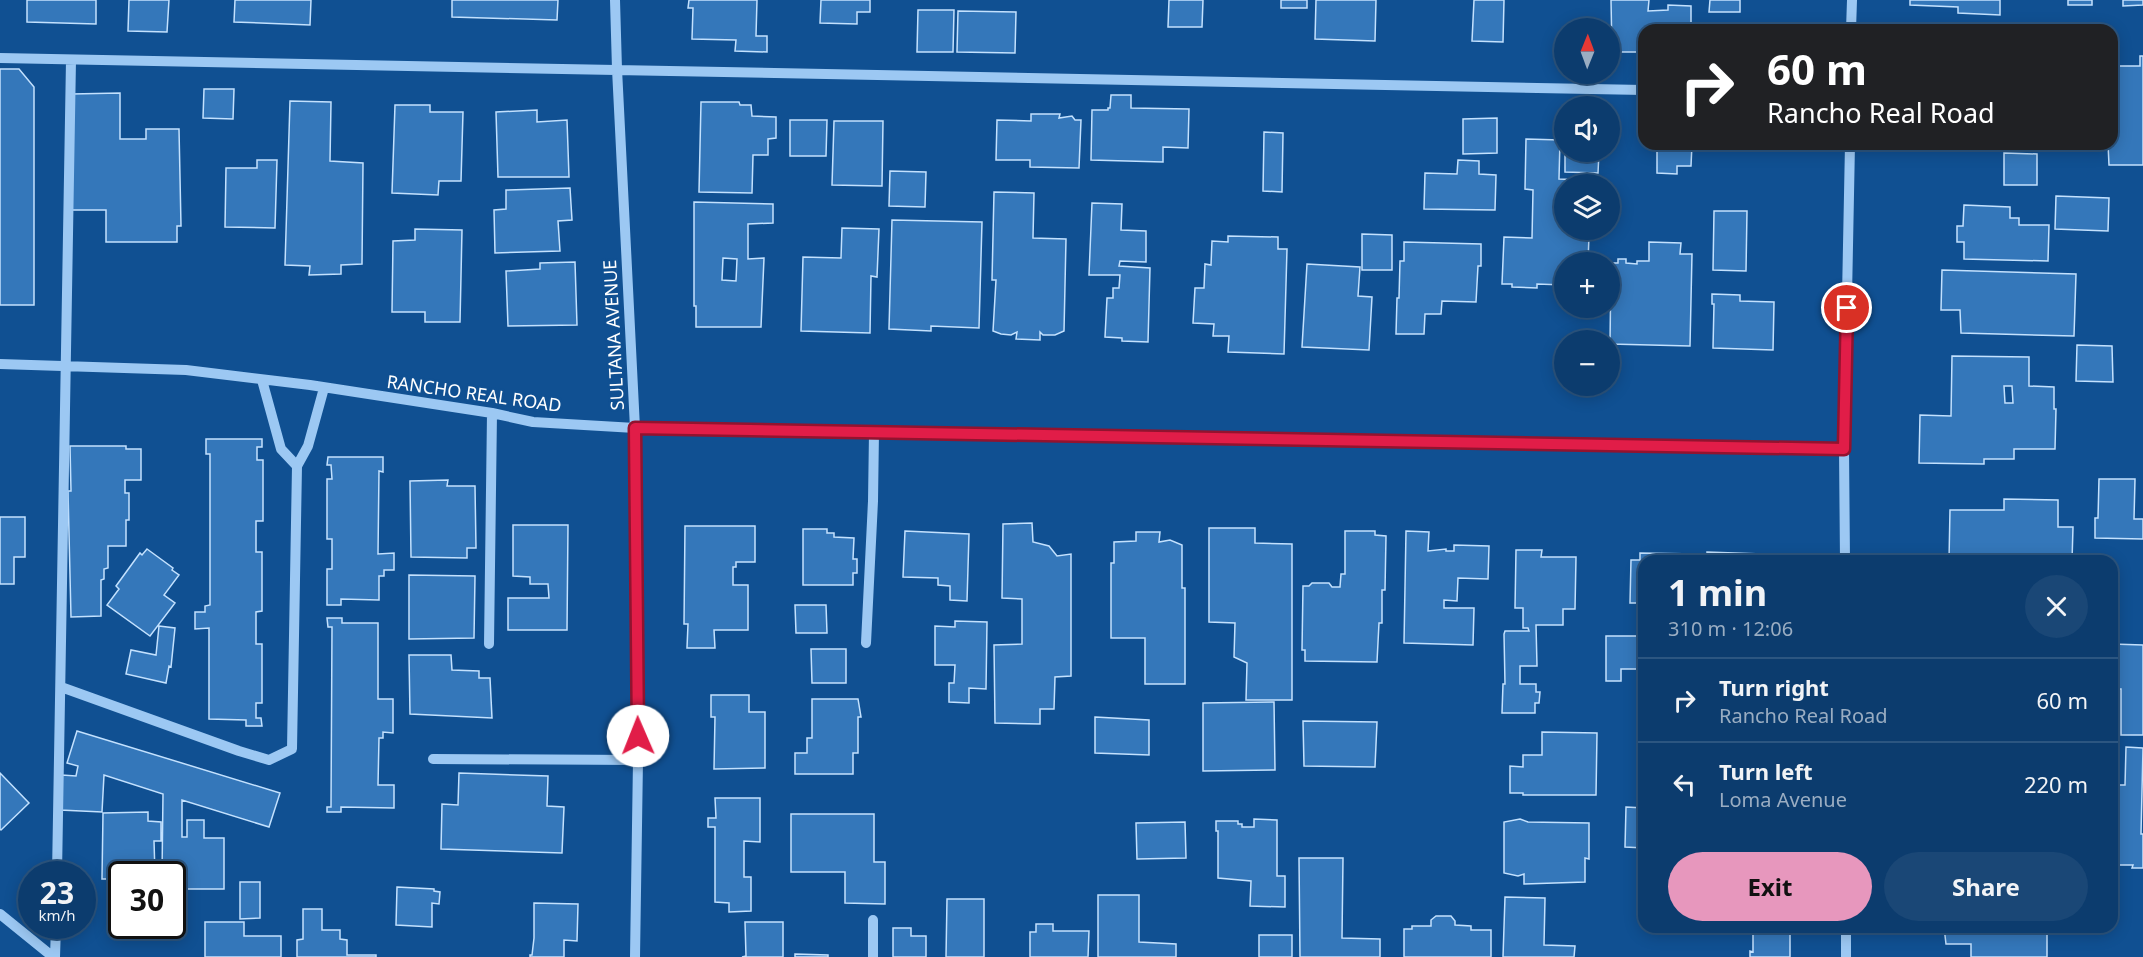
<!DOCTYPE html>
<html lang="en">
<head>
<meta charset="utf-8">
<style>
	:root { --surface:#0c3c6e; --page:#1a4776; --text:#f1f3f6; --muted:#9aadc2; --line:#2c5681; --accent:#e797bd }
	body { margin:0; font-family:"Noto Sans",sans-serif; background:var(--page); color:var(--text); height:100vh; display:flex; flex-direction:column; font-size:22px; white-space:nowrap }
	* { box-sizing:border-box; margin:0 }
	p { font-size:20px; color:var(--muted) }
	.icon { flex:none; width:33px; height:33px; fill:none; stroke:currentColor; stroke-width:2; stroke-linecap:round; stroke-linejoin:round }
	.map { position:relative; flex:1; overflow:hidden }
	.panel { position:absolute; left:1638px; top:555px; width:480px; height:378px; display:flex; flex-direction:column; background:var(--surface); border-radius:18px; box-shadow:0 3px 15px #0003,0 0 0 2px var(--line) }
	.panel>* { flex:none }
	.hud { position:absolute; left:1638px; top:24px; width:480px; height:126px; border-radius:18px; box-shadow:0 3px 15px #0003,0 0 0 2px var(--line); background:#202124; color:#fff; overflow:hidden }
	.needle { width:39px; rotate:1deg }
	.fabs { position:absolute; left:1554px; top:18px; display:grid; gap:12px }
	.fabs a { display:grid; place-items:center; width:66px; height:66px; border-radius:50%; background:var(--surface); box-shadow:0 3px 15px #0003,0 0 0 2px var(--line); font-size:30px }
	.speed { position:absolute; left:18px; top:861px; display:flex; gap:12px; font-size:30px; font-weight:700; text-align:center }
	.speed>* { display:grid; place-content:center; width:78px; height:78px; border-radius:50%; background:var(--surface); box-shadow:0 3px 15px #0003,0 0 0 2px var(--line); line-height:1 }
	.speed small { font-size:15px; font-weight:400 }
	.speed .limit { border:3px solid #111; border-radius:9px; background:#fff; color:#111 }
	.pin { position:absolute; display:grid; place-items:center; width:51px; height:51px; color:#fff; margin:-26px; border:3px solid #fff; border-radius:50%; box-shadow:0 2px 6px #0007 }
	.me { position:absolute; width:66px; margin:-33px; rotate:359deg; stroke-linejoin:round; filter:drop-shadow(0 0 4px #0008) }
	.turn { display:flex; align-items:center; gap:21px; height:126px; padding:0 30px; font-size:27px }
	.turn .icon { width:78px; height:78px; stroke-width:2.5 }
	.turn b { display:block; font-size:42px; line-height:51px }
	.round { display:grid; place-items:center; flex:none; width:63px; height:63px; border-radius:32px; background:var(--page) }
	.overview { display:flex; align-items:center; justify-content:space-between; height:102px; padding:0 30px }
	h1 { font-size:36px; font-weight:700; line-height:45px }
	.action { display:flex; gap:12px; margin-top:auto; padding:12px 30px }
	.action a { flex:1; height:69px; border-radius:36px; background:var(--accent); color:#111; font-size:24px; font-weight:700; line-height:69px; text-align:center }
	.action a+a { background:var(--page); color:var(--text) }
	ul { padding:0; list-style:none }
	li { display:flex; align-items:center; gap:18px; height:84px; padding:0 30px; border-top:2px solid var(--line) }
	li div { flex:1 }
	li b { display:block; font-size:22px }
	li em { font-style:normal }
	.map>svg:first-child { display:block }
</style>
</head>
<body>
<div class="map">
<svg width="2143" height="957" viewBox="0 0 2143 957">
	<rect width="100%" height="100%" fill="#105092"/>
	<!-- building -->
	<path fill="#3477ba" stroke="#c3e1fe" stroke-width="1.5" fill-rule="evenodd" d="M 27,0 L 96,0 L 96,24 L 27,22 Z
		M 129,0 L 169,0 L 167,32 L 128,31 Z
		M 235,0 L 311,0 L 310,25 L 234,22 Z
		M 452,0 L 558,0 L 557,20 L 452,17 Z
		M 689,0 L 757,0 L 756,36 L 767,36 L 767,52 L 735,51 L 736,40 L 692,39 L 693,8 L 688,8 Z
		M 821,0 L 870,0 L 870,12 L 857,12 L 857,24 L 820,23 Z
		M 1169,0 L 1203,0 L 1202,27 L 1168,27 Z
		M 1281,0 L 1307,0 L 1307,8 L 1281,8 Z
		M 1316,0 L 1376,0 L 1375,41 L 1315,39 Z
		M 1474,0 L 1504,0 L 1503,42 L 1472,41 Z
		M 1611,0 L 1649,0 L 1648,11 L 1668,10 L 1668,5 L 1691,6 L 1691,30 L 1644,30 L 1644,52 L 1612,52 Z
		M 1710,0 L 1740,0 L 1740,12 L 1709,12 Z
		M 1910,0 L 2000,0 L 2000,15 L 1958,13 L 1958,7 L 1910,5 Z
		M 2068,0 L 2092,0 L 2092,5 L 2068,5 Z
		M 2123,0 L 2143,0 L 2143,5 L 2123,6 Z
		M 918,10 L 954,10 L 953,52 L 917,52 Z
		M 958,11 L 1016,12 L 1015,53 L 957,52 Z
		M 2140,56 L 2143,56 L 2143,165 L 2109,165 L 2108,144 L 2105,144 L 2112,144 L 2112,66 L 2140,66 Z
		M 0,69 L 19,69 L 34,87 L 34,305 L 0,305 Z
		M 204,89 L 234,89 L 233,119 L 203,118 Z
		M 120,93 L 120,139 L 146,139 L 146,129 L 179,129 L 181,226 L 177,226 L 177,242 L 106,242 L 106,210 L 72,210 L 72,94 Z
		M 1111,95 L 1131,95 L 1131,108 L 1189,109 L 1188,148 L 1163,147 L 1163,162 L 1091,160 L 1092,110 L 1108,110 L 1108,108 L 1110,108 Z
		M 290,101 L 331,102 L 330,161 L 363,163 L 362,264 L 341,265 L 341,274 L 309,275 L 310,266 L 285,265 Z
		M 701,102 L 739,102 L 740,105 L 751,105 L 752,116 L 776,117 L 776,138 L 768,139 L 768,155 L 753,155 L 752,193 L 699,192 Z
		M 395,105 L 430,105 L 430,112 L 463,112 L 461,181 L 439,181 L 438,195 L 392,193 Z
		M 537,110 L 537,122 L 567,120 L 569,177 L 498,177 L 496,112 Z
		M 1031,114 L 1060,114 L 1059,118 L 1072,116 L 1075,120 L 1081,120 L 1079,168 L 1030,167 L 1030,160 L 996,160 L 997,120 L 1031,121 Z
		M 1497,118 L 1497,153 L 1463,154 L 1463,119 Z
		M 790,120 L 827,120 L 826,156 L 790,156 Z
		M 834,121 L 883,121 L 882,186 L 832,185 Z
		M 1264,132 L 1283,133 L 1282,192 L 1263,191 Z
		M 1526,139 L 1560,140 L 1559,179 L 1582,180 L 1582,184 L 1564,184 L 1564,230 L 1581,230 L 1581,236 L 1589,236 L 1588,262 L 1564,262 L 1564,285 L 1537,284 L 1537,288 L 1512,287 L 1512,284 L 1502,284 L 1504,237 L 1532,238 L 1533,190 L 1525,189 Z
		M 1657,144 L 1692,144 L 1691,166 L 1677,166 L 1677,174 L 1657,173 Z
		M 1965,144 L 2001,144 L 2000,151 L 1964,149 Z
		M 1565,152 L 1599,152 L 1598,173 L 1565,172 Z
		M 2004,153 L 2037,154 L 2037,185 L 2004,185 Z
		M 257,160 L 277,160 L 275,228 L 225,227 L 226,168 L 257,168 Z
		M 1458,160 L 1479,161 L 1479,174 L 1496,175 L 1495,210 L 1424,209 L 1425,173 L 1457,174 Z
		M 890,171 L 926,172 L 925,207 L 889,206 Z
		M 570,188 L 572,220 L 558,221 L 560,251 L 495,253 L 494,210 L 506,209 L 506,190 Z
		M 994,192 L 1034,193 L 1033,238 L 1066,239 L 1064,331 L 1055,335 L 1043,335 L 1040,332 L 1040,340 L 1016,339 L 1017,332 L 1011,335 L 1001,334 L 993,331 L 996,280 L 992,280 Z
		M 2056,196 L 2109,198 L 2108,231 L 2055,229 Z
		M 694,202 L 773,204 L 773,223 L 748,224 L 748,259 L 764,258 L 761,327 L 696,327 L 696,306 L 694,306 ZM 723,258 L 737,259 L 736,281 L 722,280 Z
		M 1092,203 L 1122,204 L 1121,230 L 1146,231 L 1146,262 L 1120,261 L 1119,266 L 1150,268 L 1148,342 L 1122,341 L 1122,338 L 1105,337 L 1107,298 L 1113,298 L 1113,288 L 1119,288 L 1120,275 L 1089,275 Z
		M 1964,205 L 2010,207 L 2010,218 L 2019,218 L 2019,225 L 2049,225 L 2048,261 L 1964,259 L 1964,242 L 1957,242 L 1957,226 L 1963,226 Z
		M 1714,211 L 1747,211 L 1746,271 L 1713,270 Z
		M 892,220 L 982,222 L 979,328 L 931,326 L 931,331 L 889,329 Z
		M 842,228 L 879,229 L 877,277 L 871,276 L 870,333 L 801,331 L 803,257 L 841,258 Z
		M 415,229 L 462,230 L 460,322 L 425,322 L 425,312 L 392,312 L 393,241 L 415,240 Z
		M 1362,234 L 1392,235 L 1392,270 L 1362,270 Z
		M 1228,236 L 1278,237 L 1278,249 L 1287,249 L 1284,354 L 1228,352 L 1229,336 L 1213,336 L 1214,324 L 1193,323 L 1195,288 L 1204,288 L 1205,264 L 1211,265 L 1212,241 L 1228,242 Z
		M 1404,242 L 1481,244 L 1481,266 L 1478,266 L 1476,302 L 1442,301 L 1441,314 L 1425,314 L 1424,334 L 1396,334 L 1397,298 L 1399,298 L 1400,261 L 1404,261 Z
		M 1649,242 L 1681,243 L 1680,254 L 1692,254 L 1690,346 L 1610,344 L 1611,263 L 1618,263 L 1618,259 L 1626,259 L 1626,263 L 1637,264 L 1637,261 L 1649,261 Z
		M 575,262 L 577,325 L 508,326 L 506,271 L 540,269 L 540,263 Z
		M 1307,264 L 1360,267 L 1358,296 L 1372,297 L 1369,350 L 1302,347 Z
		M 1942,270 L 2076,274 L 2074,336 L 1961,333 L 1960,310 L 1941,310 Z
		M 1712,294 L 1740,295 L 1740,301 L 1774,302 L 1773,350 L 1713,348 L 1714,304 L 1712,304 Z
		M 2077,345 L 2112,346 L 2113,382 L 2076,381 Z
		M 1952,356 L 2029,357 L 2029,386 L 2054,387 L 2054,409 L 2056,409 L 2055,449 L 2014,449 L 2014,459 L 1984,459 L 1984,464 L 1919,463 L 1920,415 L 1951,416 ZM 2004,386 L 2012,386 L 2013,403 L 2005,403 Z
		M 206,439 L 262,439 L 262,447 L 257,447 L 257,460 L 263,460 L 263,521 L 256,521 L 256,552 L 262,552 L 262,611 L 256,612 L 256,644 L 262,644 L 262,703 L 256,703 L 256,718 L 261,718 L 262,726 L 246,726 L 246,720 L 209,719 L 209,628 L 195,629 L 195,612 L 205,612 L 205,606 L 210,605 L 210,454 L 206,454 Z
		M 70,446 L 126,446 L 126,449 L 141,449 L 141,480 L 125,480 L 125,493 L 129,493 L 129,520 L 126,520 L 126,546 L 108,546 L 108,568 L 104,569 L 104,579 L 101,580 L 101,616 L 71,617 L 68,491 L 71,491 Z
		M 328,457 L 383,457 L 383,472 L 379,471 L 378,554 L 394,553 L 394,570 L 384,570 L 384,576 L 379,576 L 379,600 L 341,599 L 341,605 L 327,605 L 327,569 L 332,569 L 332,539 L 327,539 L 327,479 L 332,479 L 331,465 L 327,465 Z
		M 2099,479 L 2135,479 L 2134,519 L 2143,519 L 2143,539 L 2095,538 L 2095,518 L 2098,518 Z
		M 448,480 L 447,486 L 475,486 L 476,548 L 467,548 L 467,558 L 411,557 L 410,481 Z
		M 2004,499 L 2058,500 L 2058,527 L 2073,527 L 2072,561 L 1949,560 L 1950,510 L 2004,510 Z
		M 0,517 L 25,517 L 25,557 L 14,557 L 14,584 L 0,584 Z
		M 1032,523 L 1033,542 L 1049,546 L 1057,556 L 1071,554 L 1071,676 L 1055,677 L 1054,709 L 1040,709 L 1040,724 L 995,723 L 994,645 L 1022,644 L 1022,599 L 1002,598 L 1003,524 Z
		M 513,525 L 568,525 L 567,630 L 508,630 L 508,598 L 549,598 L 548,584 L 530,584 L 530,577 L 513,576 Z
		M 685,526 L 755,526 L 755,562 L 736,562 L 736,567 L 733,567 L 733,585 L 748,585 L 748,630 L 714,630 L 715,648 L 687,648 L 688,624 L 684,624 Z
		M 1209,528 L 1255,528 L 1255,543 L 1292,544 L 1292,700 L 1246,700 L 1247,663 L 1234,657 L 1235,623 L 1209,622 Z
		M 803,529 L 827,529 L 827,533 L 834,533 L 834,537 L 854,538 L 853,559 L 857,559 L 857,573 L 853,573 L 853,585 L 803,585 Z
		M 905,531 L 969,534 L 967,601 L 950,600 L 950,586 L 938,585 L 938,578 L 903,577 Z
		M 1345,531 L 1375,531 L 1375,535 L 1386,536 L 1385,590 L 1382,590 L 1382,623 L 1379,623 L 1377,662 L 1305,661 L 1305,650 L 1302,650 L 1303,586 L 1309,586 L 1312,583 L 1329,583 L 1332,587 L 1340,587 L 1341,574 L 1345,574 Z
		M 1406,531 L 1429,532 L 1428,551 L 1446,549 L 1446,551 L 1454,551 L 1454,545 L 1489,546 L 1488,579 L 1458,578 L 1457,601 L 1444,600 L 1444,608 L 1474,608 L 1473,645 L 1404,643 Z
		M 1136,532 L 1160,532 L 1159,542 L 1170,540 L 1182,545 L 1182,588 L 1185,588 L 1185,684 L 1145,684 L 1145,638 L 1111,638 L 1111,563 L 1114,563 L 1114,542 L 1136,541 Z
		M 147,549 L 173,568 L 172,570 L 179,575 L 164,595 L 175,603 L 150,636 L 107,605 L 119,589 L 116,586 L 140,553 L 142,555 Z
		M 1516,550 L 1542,550 L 1541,557 L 1576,557 L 1575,609 L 1563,609 L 1563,625 L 1536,625 L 1537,666 L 1520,666 L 1520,684 L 1536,684 L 1536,692 L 1540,692 L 1539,703 L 1535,703 L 1535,713 L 1502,713 L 1503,684 L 1505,684 L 1504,634 L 1505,631 L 1529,631 L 1528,628 L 1523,628 L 1523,608 L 1515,608 Z
		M 1707,552 L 1762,554 L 1762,557 L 1793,558 L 1793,561 L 1707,561 Z
		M 1640,553 L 1696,554 L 1696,561 L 1644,561 L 1644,603 L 1630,603 L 1631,560 L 1640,560 Z
		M 409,575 L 475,576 L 474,638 L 409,639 Z
		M 795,605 L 826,605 L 827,633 L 796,633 Z
		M 327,618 L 342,618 L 342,623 L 378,623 L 378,699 L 393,699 L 393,733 L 383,732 L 383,738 L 379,738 L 378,785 L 394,785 L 394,808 L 341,807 L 341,812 L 327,812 L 327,807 L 331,807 L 332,627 L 328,627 Z
		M 955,621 L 987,622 L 986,689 L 969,688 L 969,703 L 949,702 L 949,683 L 954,683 L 955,665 L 935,665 L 935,626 L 955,627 Z
		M 159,626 L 175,628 L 171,667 L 169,666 L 166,683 L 126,674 L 131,650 L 156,655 Z
		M 1606,636 L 1640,636 L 1640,669 L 1621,669 L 1621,681 L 1606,681 Z
		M 2112,644 L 2143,645 L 2143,735 L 2121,735 L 2121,689 L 2112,689 Z
		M 811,649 L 846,649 L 846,683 L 812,683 Z
		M 409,655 L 451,655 L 452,670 L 479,671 L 479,678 L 490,678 L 492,718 L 410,714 Z
		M 711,695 L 749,695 L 749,712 L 765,712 L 765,768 L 714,769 L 715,717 L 711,717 Z
		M 812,699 L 858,699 L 861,717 L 858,717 L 858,753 L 853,753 L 853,774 L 795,774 L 795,753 L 807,753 L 807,738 L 812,738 Z
		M 1274,702 L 1275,770 L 1203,771 L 1203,703 Z
		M 1095,717 L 1149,720 L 1149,755 L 1095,753 Z
		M 1303,721 L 1377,722 L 1375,767 L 1304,766 Z
		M 77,731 L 280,793 L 269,827 L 182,800 L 182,837 L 187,837 L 187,820 L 204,820 L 204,838 L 224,838 L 224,889 L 172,889 L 172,874 L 162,874 L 163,794 L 104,775 L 102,812 L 60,810 L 62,775 L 76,776 L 78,766 L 67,763 Z
		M 1542,732 L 1597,733 L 1596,795 L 1523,795 L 1523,793 L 1510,793 L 1510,766 L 1523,767 L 1523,755 L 1542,755 Z
		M 2126,747 L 2143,748 L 2141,834 L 2143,834 L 2143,868 L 2132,868 L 2133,865 L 2112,865 L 2112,785 L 2125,785 Z
		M 0,773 L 29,803 L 1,830 L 0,829 Z
		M 459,773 L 548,776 L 547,806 L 564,807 L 562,853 L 441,849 L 442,804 L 458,805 Z
		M 715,798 L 760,798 L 760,842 L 744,841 L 744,877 L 751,877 L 751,911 L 729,912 L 729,903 L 715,902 L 715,827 L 708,827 L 708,818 L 716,818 Z
		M 1626,807 L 1644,808 L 1644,848 L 1625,847 Z
		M 148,812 L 148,821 L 161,822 L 161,841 L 154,841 L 155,874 L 122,874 L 122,879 L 102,879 L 103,813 Z
		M 791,814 L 874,814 L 874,862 L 885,862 L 885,904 L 845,903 L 845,872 L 791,872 Z
		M 1254,819 L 1277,820 L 1277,876 L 1285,876 L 1285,907 L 1250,906 L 1251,881 L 1218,878 L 1218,831 L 1216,831 L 1216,821 L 1238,821 L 1238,824 L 1242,824 L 1242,827 L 1254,827 Z
		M 1520,819 L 1528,822 L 1589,823 L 1589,859 L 1585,858 L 1585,882 L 1524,884 L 1524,874 L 1518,876 L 1504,873 L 1504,822 Z
		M 1185,822 L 1186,858 L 1137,859 L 1136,823 Z
		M 1299,858 L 1343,858 L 1342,938 L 1380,939 L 1380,957 L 1300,957 Z
		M 240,882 L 260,882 L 260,918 L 240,919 Z
		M 397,887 L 434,889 L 434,891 L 440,892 L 439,904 L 432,903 L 432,927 L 396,925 Z
		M 1098,895 L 1139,895 L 1139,942 L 1176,944 L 1176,957 L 1098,957 Z
		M 1505,897 L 1545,898 L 1544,945 L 1575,946 L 1574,957 L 1503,957 Z
		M 947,899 L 984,899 L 984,957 L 946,957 Z
		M 534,903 L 578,904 L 577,941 L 564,940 L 564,957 L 530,957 L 530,955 L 532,955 L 534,938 Z
		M 303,909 L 322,909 L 322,930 L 340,930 L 340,939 L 347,940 L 347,955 L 376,955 L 376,957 L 297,957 L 297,940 L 303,939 Z
		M 1436,916 L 1451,916 L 1455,921 L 1455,925 L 1471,926 L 1471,930 L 1491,930 L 1491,957 L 1404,957 L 1404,929 L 1412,929 L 1412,926 L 1431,926 L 1431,920 Z
		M 205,922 L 244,922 L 244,936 L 281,936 L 281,957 L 205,957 Z
		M 745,922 L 783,922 L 783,957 L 742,957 L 746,956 Z
		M 1036,924 L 1053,924 L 1053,931 L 1089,931 L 1088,957 L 1030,957 L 1030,932 L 1036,932 Z
		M 1753,927 L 1790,927 L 1790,957 L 1750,957 L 1750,951 L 1753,952 Z
		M 1944,927 L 2047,927 L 2047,957 L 1971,957 L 1971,944 L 1946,944 Z
		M 893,928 L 911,928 L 911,936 L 926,936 L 926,957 L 893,957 Z
		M 1259,935 L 1292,935 L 1292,957 L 1259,957 Z
		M 795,954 L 828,955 L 828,957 L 795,957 Z"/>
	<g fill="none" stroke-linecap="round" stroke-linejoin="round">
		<!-- minor -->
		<path stroke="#9cc8f3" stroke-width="10" d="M 615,0 L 617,69 L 635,428 L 638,760 L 635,957
			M 1851,30 L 1852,0
			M 0,58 L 1644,90
			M 0,364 L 186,370 L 310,385 L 492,413 L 533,422 L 635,428 L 1844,449
			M 262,380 L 281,449 L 297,466
			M 1845,561 L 1844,449 L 1850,144
			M 866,643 L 873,501 L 874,432
			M 489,644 L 492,413
			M 61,687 L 239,751 L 269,760 L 292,749 L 297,466 L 308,446 L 324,388
			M 433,759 L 638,760
			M 57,874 L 71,60
			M 0,914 L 53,957
			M 1846,927 L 1846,957
			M 55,957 L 56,926
			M 873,957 L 873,920"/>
	</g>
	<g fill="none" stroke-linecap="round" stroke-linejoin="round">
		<!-- route casing -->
		<g stroke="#92132f" stroke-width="15">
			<path id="route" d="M 638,736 L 635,428 L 1844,449 L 1847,308"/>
		</g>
		<!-- route -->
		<use href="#route" stroke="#e11d48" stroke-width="10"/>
	</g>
	<g text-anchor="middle" stroke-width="5" stroke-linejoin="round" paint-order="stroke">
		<!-- street labels -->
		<g font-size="18" fill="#fff" stroke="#105092">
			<text transform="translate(614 335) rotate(-93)" y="6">SULTANA AVENUE</text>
			<text transform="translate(474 394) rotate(8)" y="6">RANCHO REAL ROAD</text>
		</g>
	</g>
</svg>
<div class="fabs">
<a><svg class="needle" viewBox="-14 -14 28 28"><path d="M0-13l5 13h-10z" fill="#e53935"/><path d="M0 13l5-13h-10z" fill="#9aadc2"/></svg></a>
<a><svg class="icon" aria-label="sound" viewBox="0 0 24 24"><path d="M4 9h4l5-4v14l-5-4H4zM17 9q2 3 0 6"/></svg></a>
<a><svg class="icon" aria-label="layers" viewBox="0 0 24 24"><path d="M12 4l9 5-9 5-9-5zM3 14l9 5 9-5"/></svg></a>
<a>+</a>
<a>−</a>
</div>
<div class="speed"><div>23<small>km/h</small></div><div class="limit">30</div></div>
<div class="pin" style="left:1847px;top:308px;background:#d93025"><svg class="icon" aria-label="arrive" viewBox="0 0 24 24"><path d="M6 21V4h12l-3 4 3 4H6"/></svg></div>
<svg class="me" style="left:638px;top:736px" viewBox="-20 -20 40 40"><circle r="19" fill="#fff"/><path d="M0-13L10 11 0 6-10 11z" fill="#e11d48"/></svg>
<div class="hud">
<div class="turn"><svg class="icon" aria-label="right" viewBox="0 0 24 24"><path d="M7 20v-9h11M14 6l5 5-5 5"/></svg><div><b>60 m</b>Rancho Real Road</div></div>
</div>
<section class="panel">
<div class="overview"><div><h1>1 min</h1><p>310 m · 12:06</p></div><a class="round"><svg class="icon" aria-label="close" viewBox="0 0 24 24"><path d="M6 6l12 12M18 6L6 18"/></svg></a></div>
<ul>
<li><svg class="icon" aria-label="right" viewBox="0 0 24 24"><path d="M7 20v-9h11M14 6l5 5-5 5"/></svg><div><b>Turn right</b><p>Rancho Real Road</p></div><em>60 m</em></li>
<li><svg class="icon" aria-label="left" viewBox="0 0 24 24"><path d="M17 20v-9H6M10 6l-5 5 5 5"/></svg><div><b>Turn left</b><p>Loma Avenue</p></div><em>220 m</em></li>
</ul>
<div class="action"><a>Exit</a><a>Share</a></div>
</section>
</div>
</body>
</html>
